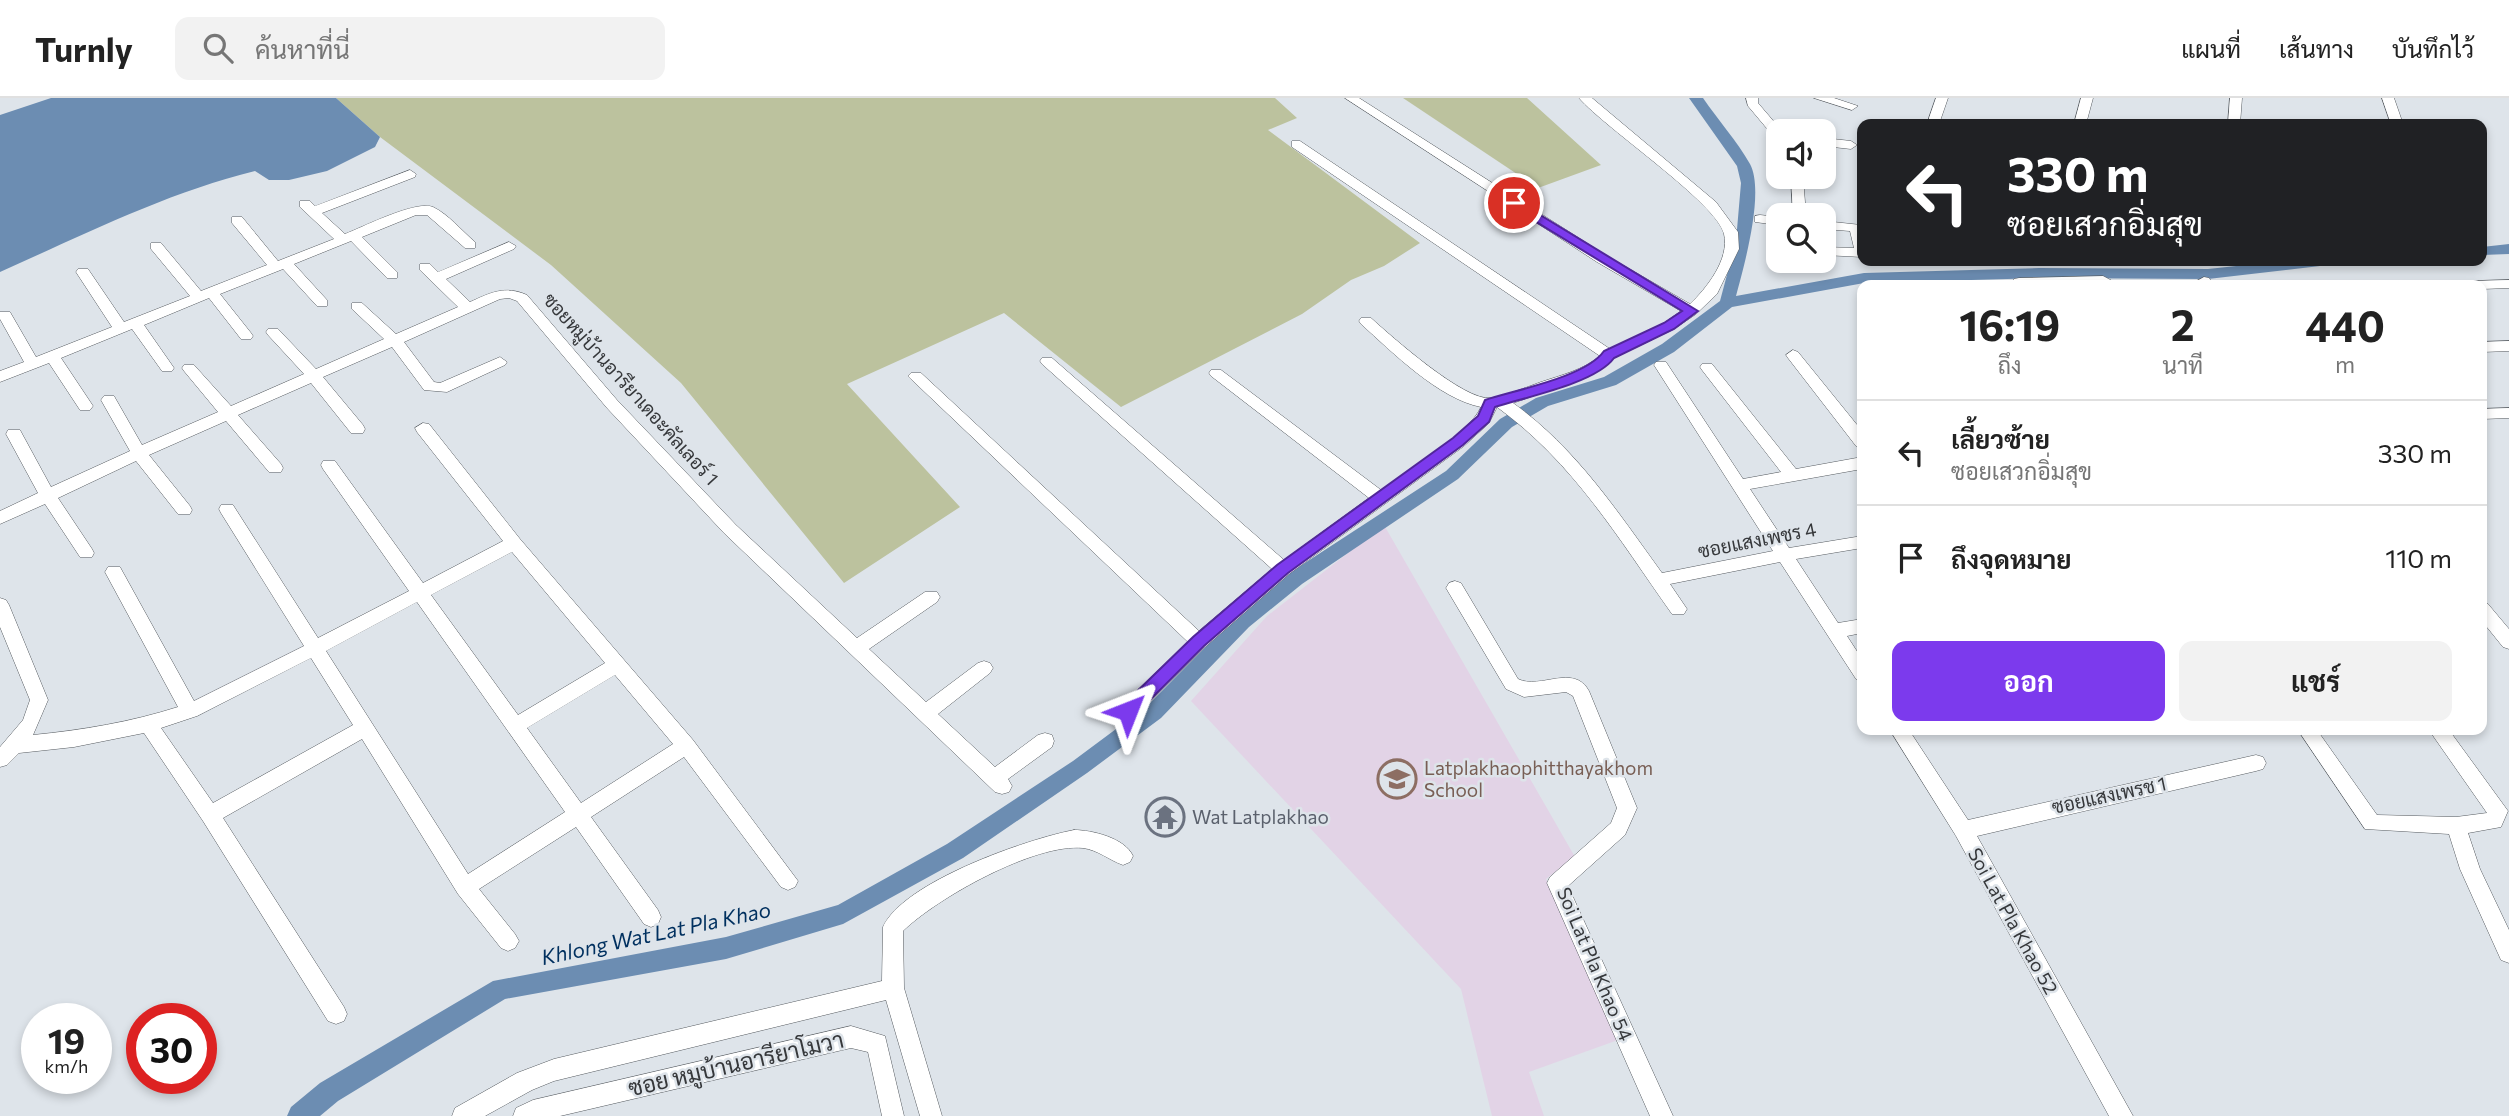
<!DOCTYPE html>
<html lang="th">
<head>
<meta charset="utf-8">
<style>
	:root { --surface:#fff; --page:#f2f2f2; --text:#222; --muted:#767676; --line:#e0e0e0; --accent:#7c3aed }
	body { margin:0; font-family:Commissioner,Sarabun,sans-serif; background:var(--page); color:var(--text); height:100vh; display:flex; flex-direction:column; font-size:26px; white-space:nowrap }
	* { box-sizing:border-box; margin:0 }
	p { font-size:23px; color:var(--muted) }
	.icon { flex:none; width:38px; height:38px; fill:none; stroke:currentColor; stroke-width:2; stroke-linecap:round; stroke-linejoin:round }
	.map { position:relative; flex:1; overflow:hidden }
	.drawer { position:absolute; left:1857px; top:182px; width:630px; height:455px; display:flex; flex-direction:column; background:var(--surface); border-radius:14px; box-shadow:0 4px 10px #0003 }
	.drawer>* { flex:none }
	.top-card { position:absolute; left:1857px; top:21px; width:630px; height:147px; border-radius:14px; box-shadow:0 4px 10px #0003; background:#202124; color:#fff; overflow:hidden }
	.tools { position:absolute; left:1766px; top:21px; display:grid; gap:14px }
	.tools a { display:grid; place-items:center; width:70px; height:70px; border-radius:14px; background:var(--surface); box-shadow:0 4px 10px #0003; font-size:35px }
	.speed { position:absolute; left:21px; top:905px; display:flex; gap:14px; font-size:35px; font-weight:700; text-align:center }
	.speed>* { display:grid; place-content:center; width:91px; height:91px; border-radius:50%; background:var(--surface); box-shadow:0 4px 10px #0003; line-height:1 }
	.speed small { font-size:18px; font-weight:400 }
	.speed .limit { border:10px solid #d22; background:#fff; color:#111 }
	.pin { position:absolute; display:grid; place-items:center; width:60px; height:60px; color:#fff; margin:-30px; border:4px solid #fff; border-radius:50%; box-shadow:0 2px 7px #0007 }
	.me { position:absolute; width:77px; margin:-38px; rotate:45deg; stroke-linejoin:round; filter:drop-shadow(0 0 5px #0008) }
	.turn { display:flex; align-items:center; gap:24px; height:147px; padding:0 35px; font-size:32px }
	.turn .icon { width:91px; height:91px; stroke-width:2.5 }
	.turn b { display:block; font-size:49px; line-height:60px }
	.eta { display:flex; justify-content:space-evenly; align-items:center; height:119px; text-align:center }
	.eta b { font-size:42px; font-weight:700; line-height:49px }
	.primary-button { display:flex; gap:14px; margin-top:auto; padding:14px 35px }
	.primary-button a { flex:1; height:80px; border-radius:14px; background:var(--accent); color:#fff; font-size:28px; font-weight:700; line-height:80px; text-align:center }
	.primary-button a+a { background:var(--page); color:var(--text) }
	ul { padding:0; list-style:none }
	li { display:flex; align-items:center; gap:21px; height:105px; padding:0 35px; border-top:2px solid var(--line) }
	li div { flex:1 }
	li b { display:block; font-size:26px }
	li em { font-style:normal }
	header { display:flex; align-items:center; gap:42px; box-sizing:border-box; height:98px; padding:0 35px; background:var(--surface); border-bottom:2px solid var(--line) }
	header strong { font-size:33px }
	nav { display:flex; gap:38px; margin-inline-start:auto; font-size:24px }
	.search { width:490px; height:63px; background:var(--page); display:flex; align-items:center; gap:18px; box-sizing:border-box; padding:0 24px; border-radius:14px; color:var(--muted); font-size:26px }
	.map>svg:first-child { display:block }
</style>
</head>
<body>
<header>
<strong>Turnly</strong>
<div class="search"><svg class="icon" aria-label="search" viewBox="0 0 24 24"><circle cx="10" cy="10" r="6"/><path d="M15 15l6 6"/></svg>ค้นหาที่นี่</div>
<nav><a>แผนที่</a><a>เส้นทาง</a><a>บันทึกไว้</a></nav>
</header>
<div class="map">
<svg width="2509" height="1018" viewBox="0 0 2509 1018">
	<rect width="100%" height="100%" fill="#dee4ea"/>
	<!-- education -->
	<path fill="#e2d3e6" d="M 1384,427 L 1575,759 L 1546,781 L 1618,942 L 1529,974 L 1544,1018 L 1492,1018 L 1461,891 L 1191,603 L 1267,518 Z"/>
	<!-- green -->
	<path fill="#bcc29e" d="M 336,0 L 1275,0 L 1297,20 L 1268,32 L 1420,145 L 1384,168 L 1351,182 L 1302,216 L 1121,309 L 1004,215 L 847,286 L 960,409 L 844,485 L 681,285 L 551,167 L 380,39 Z
		M 1403,0 L 1527,0 L 1601,67 L 1538,90 Z"/>
	<!-- water -->
	<path fill="#6c8db2" d="M 51,0 L 336,0 L 380,39 L 375,49 L 327,73 L 289,82 L 269,82 L 255,73 C 166,95 83,137 0,174 L 0,17 Z"/>
	<g fill="none" stroke-linecap="round" stroke-linejoin="round">
		<!-- canal -->
		<path fill="#6c8db2" fill-rule="evenodd" d="M 1689,0 L 1703,0 C 1718,22 1737,43 1750,66 C 1765,94 1744,168 1736,198 L 1864,175 L 2039,170 L 2208,171 L 2283,163 L 2328,163 L 2320,168 L 2208,181 L 2039,180 L 1864,185 L 1732,209 L 1674,254 L 1616,287 L 1548,308 L 1512,329 L 1458,381 L 1302,486 L 1249,529 L 1161,620 L 1087,675 L 963,760 L 843,826 L 726,861 L 505,901 L 338,1003 L 320,1018 L 287,1018 L 291,1009 L 320,985 L 493,883 L 726,839 L 838,807 L 947,746 L 1073,663 L 1147,608 L 1235,519 L 1288,476 L 1446,373 L 1500,321 L 1536,300 L 1604,279 L 1662,246 L 1720,203 L 1736,143 L 1741,85 L 1737,68 Z
			M 2509,146 L 2509,156 L 2482,157 L 2482,149 Z"/>
		<!-- street casing -->
		<g stroke="#565b60" stroke-width="1">
			<path id="street" d="M 1345,0 L 1359,0 L 1607,158 L 1690,206 C 1706,191 1730,161 1724,136 C 1717,105 1606,31 1579,0 L 1592,0 L 1716,104 L 1738,134 L 1739,151 L 1717,196 L 1696,216 L 1674,231 L 1614,260 L 1588,279 L 1513,305 C 1576,350 1617,413 1662,475 L 1773,453 L 1654,267 L 1656,264 L 1666,264 L 1743,381 L 1781,374 L 1702,272 L 1700,269 L 1702,266 L 1712,266 L 1796,371 L 1862,359 L 1862,371 L 1750,391 L 1789,450 L 1862,438 L 1862,450 L 1796,461 L 1838,525 L 1862,521 L 1862,535 L 1847,538 L 1862,561 L 1862,583 L 1856,581 L 1780,464 L 1670,486 L 1687,511 L 1684,516 L 1672,516 C 1618,440 1574,365 1497,309 L 1489,325 L 1464,348 L 1289,476 L 1205,549 L 1135,618 L 1128,621 L 1121,618 L 1119,613 L 1121,608 L 1188,544 L 911,281 L 908,278 L 911,275 L 921,275 L 1199,533 L 1272,471 L 1042,266 L 1040,263 L 1042,260 L 1052,260 L 1284,462 L 1369,400 L 1211,278 L 1209,275 L 1211,272 L 1221,272 L 1381,392 C 1406,374 1470,335 1481,309 C 1439,301 1392,254 1361,226 L 1359,223 L 1361,220 L 1371,220 C 1391,238 1465,304 1491,300 C 1507,297 1525,290 1541,284 C 1562,277 1583,272 1600,258 L 1292,49 L 1292,43 L 1300,43 L 1610,251 L 1664,225 L 1681,213 L 1597,164 Z
				M 1746,0 L 1758,0 L 1758,5 L 1782,33 L 1778,33 L 1778,40 L 1774,39 L 1748,8 Z
				M 1814,0 L 1834,0 L 1858,8 L 1852,12 Z
				M 1936,0 L 1948,0 L 1939,26 L 1927,26 Z
				M 2081,0 L 2093,0 L 2086,26 L 2074,26 Z
				M 2230,0 L 2242,0 L 2240,26 L 2228,26 Z
				M 2382,0 L 2394,0 L 2403,26 L 2391,26 Z
				M 1824,40 L 1851,43 L 1857,47 L 1851,51 L 1824,48 Z
				M 410,72 L 416,76 L 415,79 L 322,115 L 345,136 C 363,129 416,102 433,109 C 448,116 462,133 475,144 L 475,150 L 465,150 L 427,117 L 416,117 L 362,139 L 397,174 L 397,180 L 387,180 L 351,143 L 294,166 L 327,202 L 327,208 L 317,208 L 283,171 L 220,196 L 251,235 L 253,238 L 251,241 L 241,241 L 209,200 L 144,227 L 174,270 L 172,273 L 162,273 L 132,231 L 61,260 L 93,308 L 90,312 L 80,312 L 49,265 L 0,284 L 0,273 L 24,264 L 0,221 L 0,214 L 10,214 L 36,259 L 112,229 L 76,174 L 78,171 L 88,171 L 124,224 L 190,198 L 151,151 L 151,145 L 161,145 L 201,193 L 267,167 L 232,125 L 232,119 L 242,119 L 278,163 L 334,141 L 300,109 L 300,103 L 310,103 L 315,108 Z
				M 1791,79 L 1803,79 L 1806,117 L 1793,117 Z
				M 1760,117 L 1778,119 L 1778,127 L 1755,124 L 1755,118 Z
				M 1824,123 L 1861,127 L 1862,159 L 1824,157 L 1824,149 L 1854,150 L 1850,133 L 1824,131 Z
				M 509,144 L 516,148 L 514,151 L 446,181 L 470,204 C 490,195 505,187 527,197 L 617,302 L 736,427 L 857,540 L 925,494 L 937,494 L 940,499 L 937,504 L 869,551 L 926,604 L 978,565 L 984,563 L 990,565 L 993,570 L 990,575 L 938,616 L 995,669 L 1038,637 L 1045,635 L 1052,637 L 1054,643 L 1052,649 L 1008,681 L 1012,688 L 1009,694 L 1002,696 L 995,694 L 724,435 L 607,310 L 517,203 L 509,200 L 500,201 L 404,244 L 434,284 L 440,285 L 500,259 L 507,264 L 505,267 L 447,294 L 424,292 L 392,249 L 323,279 L 363,327 L 365,331 L 363,335 L 351,335 L 311,285 L 238,317 L 281,366 L 283,370 L 281,374 L 269,374 L 226,323 L 149,357 L 190,408 L 192,412 L 190,416 L 178,416 L 136,363 L 58,400 L 92,451 L 94,455 L 92,459 L 80,459 L 45,406 L 0,426 L 0,413 L 38,395 L 6,336 L 8,332 L 20,332 L 51,389 L 130,353 L 101,302 L 104,298 L 114,298 L 142,347 L 218,314 L 184,273 L 182,270 L 184,267 L 194,267 L 231,308 L 304,276 L 268,237 L 266,234 L 268,231 L 278,231 L 316,271 L 384,241 L 352,211 L 352,205 L 362,205 L 396,236 L 458,209 L 420,172 L 420,166 L 430,166 L 438,174 Z
				M 2103,178 L 2120,187 L 2010,187 L 2014,181 L 2019,180 Z
				M 2204,179 L 2209,180 L 2214,187 L 2200,187 L 2197,183 Z
				M 2509,182 L 2509,190 L 2482,191 L 2482,187 L 2467,187 L 2474,183 Z
				M 2509,243 L 2509,253 L 2482,254 L 2482,244 Z
				M 1793,252 L 1798,254 L 1862,333 L 1862,349 L 1856,348 L 1788,260 L 1786,257 Z
				M 2509,310 L 2509,320 L 2482,321 L 2482,311 Z
				M 423,325 L 429,326 L 520,441 L 693,642 L 798,783 L 795,789 L 788,792 L 781,789 L 684,659 L 591,719 L 658,812 L 661,819 L 658,826 L 651,829 L 644,826 L 576,729 L 479,791 L 515,836 L 519,843 L 515,850 L 508,853 L 501,850 L 458,796 L 362,641 L 223,720 L 344,909 L 347,916 L 344,923 L 336,926 L 328,923 L 203,723 L 144,635 L 74,649 L 19,655 L 7,667 L 0,669 L 0,649 L 23,622 L 30,602 L 0,529 L 0,500 L 6,502 L 9,507 L 48,602 L 33,637 C 83,632 131,624 178,609 L 105,474 L 108,469 L 120,469 L 194,603 L 304,548 L 221,415 L 219,411 L 221,407 L 233,407 L 318,540 L 409,493 L 323,371 L 321,367 L 323,363 L 335,363 L 423,485 L 503,443 L 417,334 L 415,330 ZM 512,454 L 605,565 L 518,617 L 431,497 ZM 417,504 L 565,714 L 468,776 L 326,553 ZM 311,560 L 353,627 L 213,705 L 161,630 L 197,618 ZM 615,577 L 673,646 L 581,705 L 527,630 Z
				M 1455,483 L 1461,485 L 1518,581 C 1540,592 1574,565 1589,593 L 1637,710 L 1625,737 L 1568,788 L 1673,1018 L 1650,1018 L 1547,785 L 1550,779 L 1611,725 L 1617,710 L 1573,598 L 1566,594 L 1524,599 L 1506,591 L 1446,490 L 1449,485 Z
				M 2482,504 L 2488,506 L 2509,531 L 2509,551 L 2503,549 L 2482,523 Z
				M 1890,632 L 1909,632 L 1968,722 L 2256,657 L 2263,659 L 2266,665 L 2263,671 L 2256,673 L 1977,738 L 2133,1018 L 2109,1018 L 1956,738 Z
				M 2298,632 L 2317,632 L 2377,717 L 2456,719 L 2487,715 L 2429,632 L 2449,632 L 2508,713 L 2501,729 L 2468,735 L 2480,771 L 2509,832 L 2509,865 L 2501,862 L 2460,771 L 2449,736 L 2365,731 Z
				M 1074,732 C 1092,732 1125,740 1133,758 L 1130,764 L 1123,767 C 1109,762 1098,752 1083,750 C 1035,745 937,800 903,833 L 904,890 L 942,1018 L 920,1018 L 886,902 L 554,983 L 532,992 L 485,1018 L 452,1018 L 455,1010 L 517,975 L 554,961 L 882,883 L 883,829 C 903,784 1027,741 1074,732 Z
				M 851,928 L 885,938 L 904,1018 L 882,1018 L 868,954 L 851,950 L 560,1018 L 513,1018 L 516,1010 L 533,1002 Z"/>
		</g>
		<!-- street -->
		<use href="#street" fill="#fff" fill-rule="evenodd"/>
	</g>
	<!-- route -->
	<path fill="#7c3aed" stroke="#51269a" stroke-width="2" d="M 1514,101 L 1698,213 L 1674,231 L 1614,260 C 1596,285 1526,299 1495,309 L 1489,324 L 1463,347 L 1288,475 L 1204,548 L 1134,618 L 1122,618 L 1119,613 L 1122,608 L 1193,539 L 1277,467 L 1453,340 L 1478,318 L 1485,302 C 1515,292 1586,279 1604,253 L 1664,225 L 1682,213 L 1510,108 L 1508,105 Z"/>
	<!-- icons -->
	<defs>
		<g id="school-ring" transform="scale(2.0125)"><circle r="9.5" fill="#dee4ea" stroke="#8d6e63" stroke-width="1.5"/><path d="M0-5L7-2L0 1L-7-2ZM-4 1L0 2.5L4 1V4Q0 6-4 4Z" fill="#8d6e63"/></g>
		<g id="temple-ring" transform="scale(2.0125)"><circle r="9.5" fill="#dee4ea" stroke="#6b7280" stroke-width="1.5"/><path d="M0-6L5-2H3V0L6.5 2.5H4V6H1.5V3h-3V6H-4V2.5H-6.5L-3 0V-2H-5Z" fill="#6b7280"/></g>
	</defs>
	<g fill-rule="evenodd">
		<use href="#school-ring" x="1397" y="681"/>
		<use href="#temple-ring" x="1165" y="719"/>
	</g>
	<g text-anchor="middle" stroke-width="5" stroke-linejoin="round" paint-order="stroke">
		<!-- street labels -->
		<g font-size="19" fill="#36383b" stroke="#dee4ea">
			<text transform="translate(631 291) rotate(48)" y="7">ซอยหมู่บ้านอารียาเดอะคัลเลอร์ 1</text>
			<text transform="translate(1757 442) rotate(-11)" y="7">ซอยแสงเพชร 4</text>
			<text transform="translate(2109 697) rotate(-12)" y="7">ซอยแสงเพรช 1</text>
			<text transform="translate(2013 823) rotate(61)" y="7">Soi Lat Pla Khao 52</text>
			<text transform="translate(1595 866) rotate(67)" y="7">Soi Lat Pla Khao 54</text>
		</g>
		<!-- education labels -->
		<g font-size="19" fill="#785e54" stroke="#dee4ea" text-anchor="start">
			<text x="1424" y="677">Latplakhaophitthayakhom<tspan x="1424" dy="22">School</tspan></text>
		</g>
		<!-- worship labels -->
		<g font-size="19" fill="#5b616d" stroke="#dee4ea" text-anchor="start">
			<text x="1192" y="726">Wat Latplakhao</text>
		</g>
		<!-- water labels -->
		<g font-size="21" font-style="italic" fill="#00305f" stroke="#dee4ea">
			<text transform="translate(656 836) rotate(-12)" y="7">Khlong Wat Lat Pla Khao</text>
		</g>
		<!-- near-street labels -->
		<g font-size="23" fill="#36383b" stroke="#dee4ea">
			<text transform="translate(736 966) rotate(-13)" y="8">ซอย หมูบ้านอารียาโมวา</text>
		</g>
	</g>
</svg>
<div class="tools">
<a><svg class="icon" aria-label="sound" viewBox="0 0 24 24"><path d="M4 9h4l5-4v14l-5-4H4zM17 9q2 3 0 6"/></svg></a>
<a><svg class="icon" aria-label="search" viewBox="0 0 24 24"><circle cx="10" cy="10" r="6"/><path d="M15 15l6 6"/></svg></a>
</div>
<div class="speed"><div>19<small>km/h</small></div><div class="limit">30</div></div>
<div class="pin" style="left:1514px;top:105px;background:#d93025"><svg class="icon" aria-label="arrive" viewBox="0 0 24 24"><path d="M6 21V4h12l-3 4 3 4H6"/></svg></div>
<svg class="me" style="left:1128px;top:613px" viewBox="-20 -20 40 40"><path d="M0-17L14 15 0 8-14 15z" fill="#7c3aed" stroke="#fff" stroke-width="4"/></svg>
<div class="top-card">
<div class="turn"><svg class="icon" aria-label="left" viewBox="0 0 24 24"><path d="M17 20v-9H6M10 6l-5 5 5 5"/></svg><div><b>330 m</b>ซอยเสวกอิ่มสุข</div></div>
</div>
<section class="drawer">
<div class="eta">
<div><b>16:19</b><p>ถึง</p></div>
<div><b>2</b><p>นาที</p></div>
<div><b>440</b><p>m</p></div>
</div>
<ul>
<li><svg class="icon" aria-label="left" viewBox="0 0 24 24"><path d="M17 20v-9H6M10 6l-5 5 5 5"/></svg><div><b>เลี้ยวซ้าย</b><p>ซอยเสวกอิ่มสุข</p></div><em>330 m</em></li>
<li><svg class="icon" aria-label="arrive" viewBox="0 0 24 24"><path d="M6 21V4h12l-3 4 3 4H6"/></svg><div><b>ถึงจุดหมาย</b></div><em>110 m</em></li>
</ul>
<div class="primary-button"><a>ออก</a><a>แชร์</a></div>
</section>
</div>
</body>
</html>
